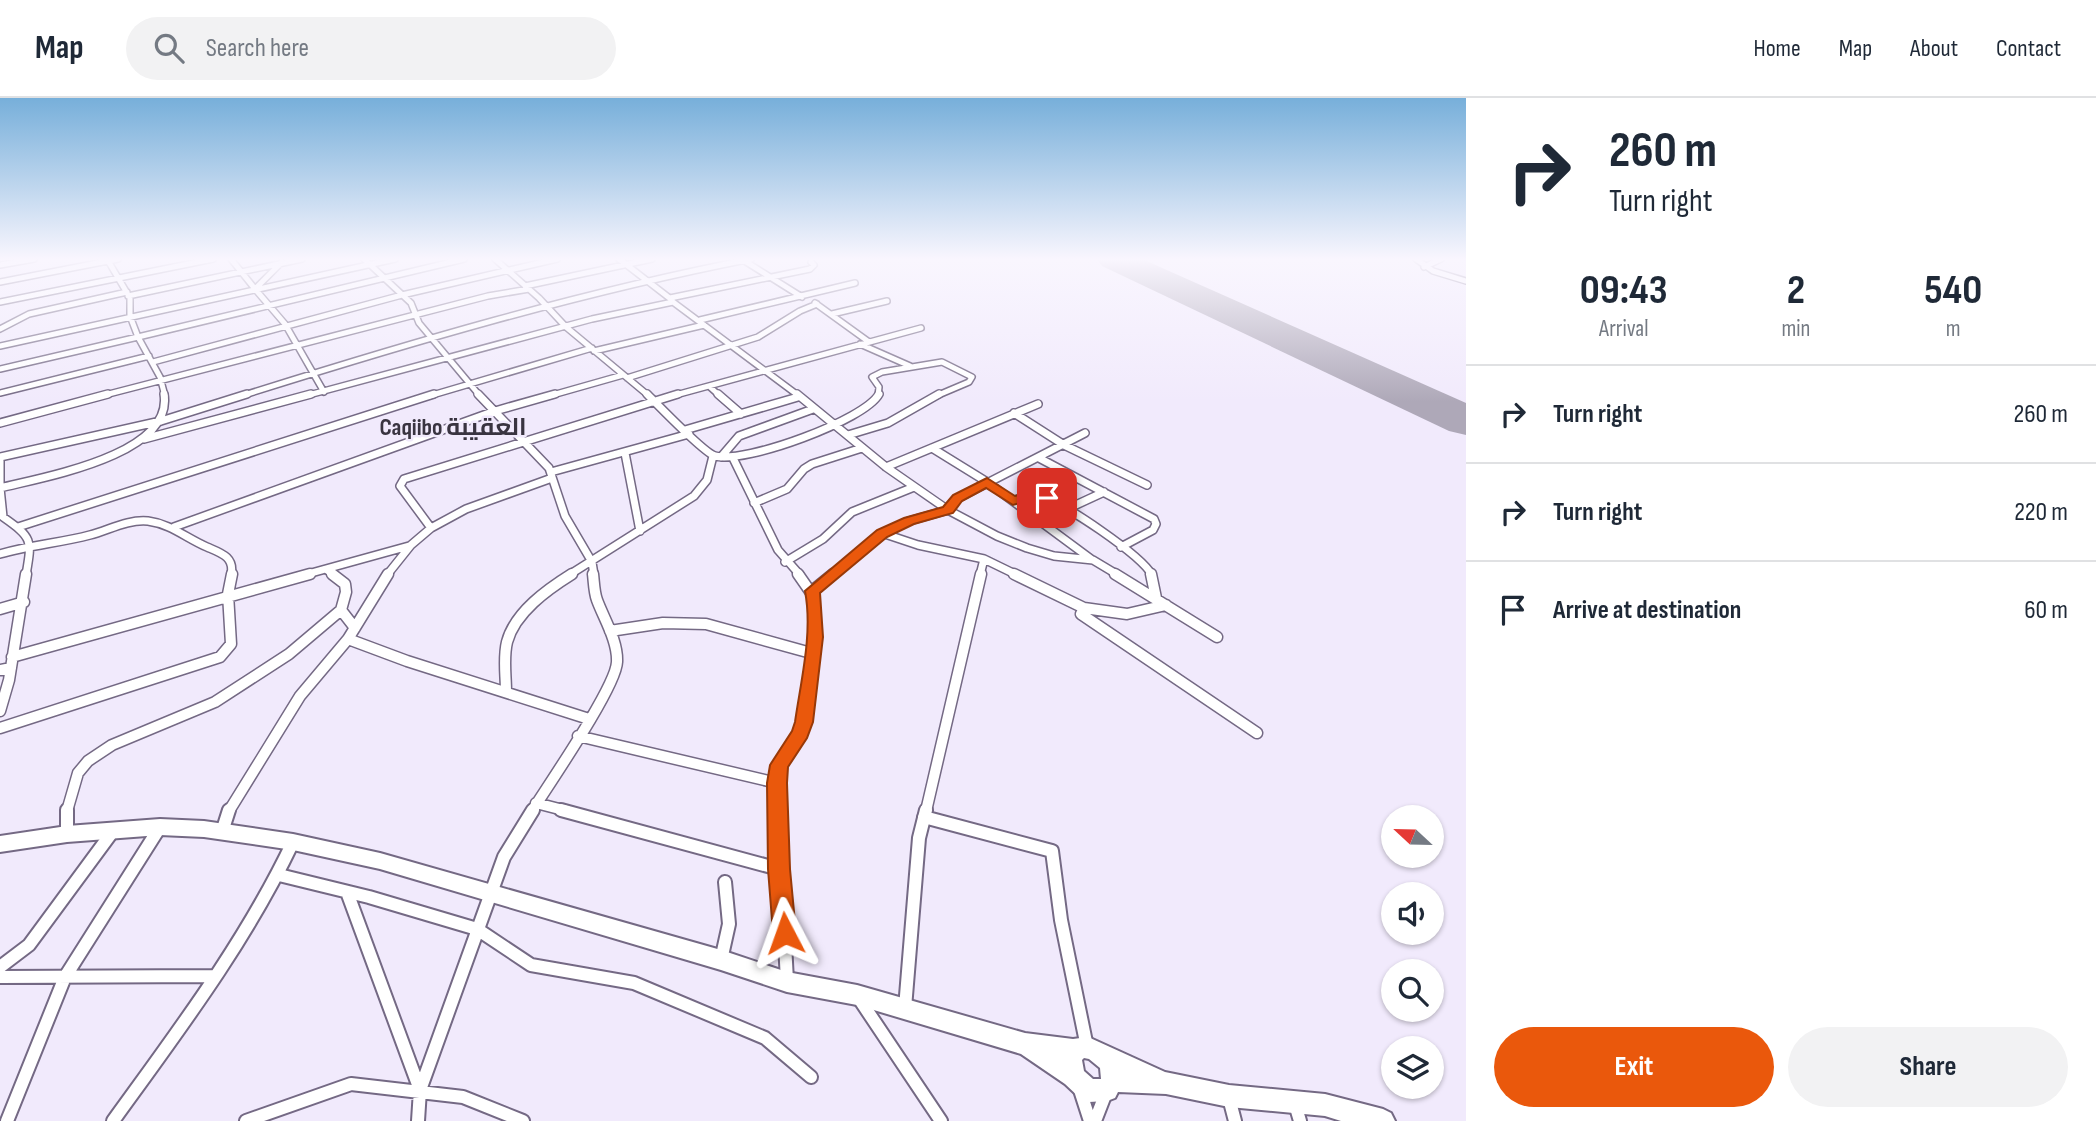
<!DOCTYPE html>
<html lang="en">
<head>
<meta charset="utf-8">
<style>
	:root { --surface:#fff; --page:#f2f2f3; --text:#1f2937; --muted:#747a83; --line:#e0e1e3; --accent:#ea580c }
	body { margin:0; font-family:"Sofia Sans Condensed",Cairo,sans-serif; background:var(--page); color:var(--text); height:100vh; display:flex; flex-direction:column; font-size:26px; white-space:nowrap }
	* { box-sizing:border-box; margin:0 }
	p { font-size:23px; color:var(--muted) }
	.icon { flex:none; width:38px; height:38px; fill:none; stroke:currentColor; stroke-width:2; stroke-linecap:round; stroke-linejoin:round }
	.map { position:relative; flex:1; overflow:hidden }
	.details { display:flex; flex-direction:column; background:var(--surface); width:630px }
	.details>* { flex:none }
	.hud { background:#fff; color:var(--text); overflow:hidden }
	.needle { width:46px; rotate:292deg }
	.tools { position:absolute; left:1381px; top:707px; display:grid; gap:14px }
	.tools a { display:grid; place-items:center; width:63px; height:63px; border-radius:50%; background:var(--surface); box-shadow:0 2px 5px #0004; font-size:35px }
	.pin { position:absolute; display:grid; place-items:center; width:60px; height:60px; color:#fff; margin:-30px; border-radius:14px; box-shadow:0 4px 10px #0006 }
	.me { position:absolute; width:77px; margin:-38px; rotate:356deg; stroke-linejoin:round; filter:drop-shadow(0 0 5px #0008) }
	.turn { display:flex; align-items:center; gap:24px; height:147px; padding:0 28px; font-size:32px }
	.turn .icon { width:91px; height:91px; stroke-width:2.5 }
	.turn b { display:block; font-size:49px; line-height:60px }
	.eta { display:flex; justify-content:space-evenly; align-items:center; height:119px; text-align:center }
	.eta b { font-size:42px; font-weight:700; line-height:49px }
	.cta { display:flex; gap:14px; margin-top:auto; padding:14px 28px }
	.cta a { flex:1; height:80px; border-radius:42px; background:var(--accent); color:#fff; font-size:28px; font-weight:700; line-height:80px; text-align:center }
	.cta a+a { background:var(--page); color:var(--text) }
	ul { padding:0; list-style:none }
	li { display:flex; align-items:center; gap:21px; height:98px; padding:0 28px; border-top:2px solid var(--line) }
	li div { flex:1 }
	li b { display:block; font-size:26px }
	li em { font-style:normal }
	header { display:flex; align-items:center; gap:42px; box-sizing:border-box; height:98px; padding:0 35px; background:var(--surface); border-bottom:2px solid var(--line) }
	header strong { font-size:33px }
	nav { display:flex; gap:38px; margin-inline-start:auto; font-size:24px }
	.search { width:490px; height:63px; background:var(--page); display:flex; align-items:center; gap:18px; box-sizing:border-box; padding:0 24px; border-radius:38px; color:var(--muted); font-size:26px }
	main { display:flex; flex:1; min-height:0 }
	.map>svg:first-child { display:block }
</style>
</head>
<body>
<header>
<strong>Map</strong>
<div class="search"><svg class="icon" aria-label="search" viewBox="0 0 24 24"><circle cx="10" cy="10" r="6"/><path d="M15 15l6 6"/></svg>Search here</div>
<nav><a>Home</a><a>Map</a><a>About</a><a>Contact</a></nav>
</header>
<main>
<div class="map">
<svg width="1466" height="1023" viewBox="0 0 1466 1023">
	<rect width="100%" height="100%" fill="#f1eafc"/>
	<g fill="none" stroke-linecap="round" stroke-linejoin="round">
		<!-- runway -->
		<path fill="#aea8b8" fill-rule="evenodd" d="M 1097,161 L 1142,161 L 1466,305 L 1466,337 L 1449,333 L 1102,168 Z"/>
		<!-- minor-far3 casing -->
		<g stroke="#746984" stroke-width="8">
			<path id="minor-far3" d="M 231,161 L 255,191
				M 364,161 L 411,205 L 419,225 L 480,298
				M 495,161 L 539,200 L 566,229 L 649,298
				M 619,161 L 672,202
				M 1416,161 L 1433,173 L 1466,183
				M 743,162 L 802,199
				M 282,164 L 255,191 L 285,226 L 324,294
				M 0,167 L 34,161
				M 1424,169 L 1441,161
				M 0,184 L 118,161
				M 525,188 L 652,161
				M 128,198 L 302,161
				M 670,200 L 810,171 L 814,167 L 811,164
				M 0,204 L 213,161
				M 815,205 L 869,244
				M 832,216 L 887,203
				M 700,222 L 855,185
				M 0,231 L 29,216 L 127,194
				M 860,246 L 910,268
				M 0,248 L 395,161
				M 594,253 L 704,227
				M 153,264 L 402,197 L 557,161
				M 0,271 L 138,239 L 130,218 L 130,200 L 107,161
				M 627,280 L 758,239 L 800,213 L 817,206
				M 710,289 L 720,298
				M 0,295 L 149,258
				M 101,298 L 488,198 L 529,191
				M 165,298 L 160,279 L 138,239 L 464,161
				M 241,298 C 409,245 578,195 751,161
				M 305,298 L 592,221 L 673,204 L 799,298
				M 429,298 L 592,250
				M 549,298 L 623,277
				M 672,298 L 921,230
				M 878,298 L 879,289 L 872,279 L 882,274 L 942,264 L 972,279 L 969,284 L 936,298"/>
		</g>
		<!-- minor-far2 casing -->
		<g stroke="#746984" stroke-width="10">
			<path id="minor-far2" d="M 478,296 L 549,370 L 565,418 L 592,464 L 594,477
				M 647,296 C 659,308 704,355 715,358 C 745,366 865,322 879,296
				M 718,296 L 741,316
				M 797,296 L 886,369 L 948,412 L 997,438 L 1027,450 L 1054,458 L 1093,462 L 1118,477
				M 1014,315 L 1064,347 L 1147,387
				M 0,325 L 108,296
				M 685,332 L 798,299
				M 848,337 L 888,325 L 939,296
				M 144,341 L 311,296
				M 932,350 L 987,384 L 1091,461
				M 625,355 L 640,433
				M 0,359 L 161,323 L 247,296
				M 721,359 L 739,338 L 813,311
				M 733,360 L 778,452 L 800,477
				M 1039,360 L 1154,421 L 1156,426 L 1153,432 L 1121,449
				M 0,363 L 0,390 C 43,379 174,357 164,296
				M 886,369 L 1038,306
				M 551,374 L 689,336
				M 0,390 L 3,419 C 33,440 32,442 26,477
				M 1013,403 C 1021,400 1031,396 1040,398 C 1063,404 1141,457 1152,477
				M 754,405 L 787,391 L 804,371 L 812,366 L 862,350
				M 1065,412 L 1104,394
				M 18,429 L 434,296
				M 174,429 L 495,313 L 555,296
				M 431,430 L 466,411 L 552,380
				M 882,435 L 918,447 L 984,461 L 1017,477
				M 0,456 C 30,447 60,445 90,437 C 109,432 128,421 148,423 C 171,426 186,440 207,449 C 221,455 235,459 231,477
				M 785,464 L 823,441 L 852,414 L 914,389
				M 327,472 L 334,477
				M 304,477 L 409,448
				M 387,477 L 411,447 L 431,430 L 400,388 L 404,381 L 678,296
				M 569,477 L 694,398 L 707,382 L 713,358
				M 831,477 L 882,435 L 909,423 L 948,412 L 958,400 L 1085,335
				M 980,477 L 984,461"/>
		</g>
		<!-- minor-far1 casing -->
		<g stroke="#746984" stroke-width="13">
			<path id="minor-far1" d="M 1014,476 L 1084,510
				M 1115,476 L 1217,539
				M 1151,476 L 1156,500
				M 812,493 L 833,476
				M 1166,507 L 1127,516 L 1084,510 L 1081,516 L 1257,635
				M 0,511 L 24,504
				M 341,512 L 355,530
				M 610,533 L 663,525 L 706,526 L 811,555
				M 348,541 L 407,563 L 589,621
				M 12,559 L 310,476
				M 0,572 L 11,570
				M 506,594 C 506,577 503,560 507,544 C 515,514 548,491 572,476
				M 0,613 L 9,582 L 26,476
				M 0,630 L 220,559 L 231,546 L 228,496 L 232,476
				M 578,638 L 777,685
				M 536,705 L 567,713
				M 67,713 L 78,675 L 88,663 L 112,647 L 215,604 L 289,556 L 341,512 L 346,494 L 345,486 L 332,476
				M 229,713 L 300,598 L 348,541 L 388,476
				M 532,713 C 549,686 616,589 617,564 C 618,543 604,521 597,502 C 594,494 594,484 593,476
				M 778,713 L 779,667 L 801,635 L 815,539 L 814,499 L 798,476
				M 926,713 L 981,476"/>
		</g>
		<!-- minor casing -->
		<g stroke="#746984" stroke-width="16">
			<path id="minor" d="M 67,712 L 67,736
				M 561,712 L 779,771
				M 778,712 L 787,883
				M 924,719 L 1052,753 L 1061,822 L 1087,949
				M 222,734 L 229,712
				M 279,777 L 369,799 L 477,831 L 531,867 L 634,885 L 765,940 L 811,979
				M 347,794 L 420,992
				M 721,862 L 729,826 L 725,784
				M 0,869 L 29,847 L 113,733
				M 0,879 L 215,878
				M 860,902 L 941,1023
				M 905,910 L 919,740 L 926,712
				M 1080,992 L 1090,1023
				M 1229,1000 L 1235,1023
				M 1295,1006 L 1300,1023
				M 7,1023 L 65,879 L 160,729
				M 113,1023 C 178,933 245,845 293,744
				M 246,1023 L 351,986 L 463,999 L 523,1023
				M 418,1023 L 420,992 L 504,759 L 533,712
				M 1095,1023 L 1107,992"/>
		</g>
		<!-- highway casing -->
		<g stroke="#746984" stroke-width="4">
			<path id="highway" d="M 160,721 L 204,723 L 293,736 L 380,755 L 721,852 L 787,874 L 857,887 L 1025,935 L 1073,941 L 1088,939 L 1165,974 L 1229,987 L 1325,996 L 1383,1011 L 1391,1015 L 1395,1023 L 1341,1023 L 1325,1018 L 1229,1009 L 1166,996 L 1118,994 L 1115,1000 L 1107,1003 L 1089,1004 L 1081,1001 L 1065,986 L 1021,956 L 857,907 L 787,894 L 721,872 L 380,771 L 293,752 L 204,739 L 160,737 L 67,744 L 0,754 L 0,738 L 67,728 ZM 1084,960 L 1089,961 L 1100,970 L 1101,981 L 1093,981 L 1084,973 L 1082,962 Z"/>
		</g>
		<!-- minor-far3 -->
		<use href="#minor-far3" stroke="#fff" stroke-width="5"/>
		<!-- minor-far2 -->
		<use href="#minor-far2" stroke="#fff" stroke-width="7"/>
		<!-- minor-far1 -->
		<use href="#minor-far1" stroke="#fff" stroke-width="10"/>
		<!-- minor -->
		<use href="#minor" stroke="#fff" stroke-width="12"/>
		<!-- highway -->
		<use href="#highway" fill="#fff" fill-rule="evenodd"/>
	</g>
	<!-- sky -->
	<linearGradient id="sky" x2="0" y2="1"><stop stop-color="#77afda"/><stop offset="0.53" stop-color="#f9f6fe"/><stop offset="1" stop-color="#f9f6fe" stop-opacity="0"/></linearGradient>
	<rect width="1466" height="304" fill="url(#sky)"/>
	<!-- route -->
	<path fill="#ea580c" stroke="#983908" stroke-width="2" d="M 987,380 L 1015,398 L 1032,393 L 1054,400 L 1047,405 L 1033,401 L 1013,407 L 986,390 L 962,403 L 953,415 L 914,426 L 887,439 L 820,495 L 823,539 L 813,624 L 807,640 L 788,669 L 787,685 L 790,771 L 796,835 L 792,843 L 785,846 L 777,843 L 773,835 L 768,771 L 767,685 L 770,667 L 792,633 L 795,624 C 801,582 813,535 805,493 L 877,432 L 904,420 L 943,409 L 953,397 Z"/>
	<g text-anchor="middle" stroke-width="5" stroke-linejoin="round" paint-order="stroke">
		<!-- far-district labels -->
		<g font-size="24" font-weight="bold" fill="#393440" stroke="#f1eafc">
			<text x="453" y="337">Caqiibo العقيبة</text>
		</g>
	</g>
</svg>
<div class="tools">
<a><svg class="needle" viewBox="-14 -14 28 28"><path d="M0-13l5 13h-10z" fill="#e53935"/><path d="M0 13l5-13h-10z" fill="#747a83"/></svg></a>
<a><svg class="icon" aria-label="sound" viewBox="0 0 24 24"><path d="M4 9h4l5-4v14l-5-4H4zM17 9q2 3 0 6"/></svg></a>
<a><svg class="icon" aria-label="search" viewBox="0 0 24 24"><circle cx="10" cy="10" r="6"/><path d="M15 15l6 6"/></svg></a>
<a><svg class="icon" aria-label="layers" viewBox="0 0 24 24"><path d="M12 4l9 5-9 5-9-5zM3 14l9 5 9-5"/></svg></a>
</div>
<div class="pin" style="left:1047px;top:400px;background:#d93025"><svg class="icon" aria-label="arrive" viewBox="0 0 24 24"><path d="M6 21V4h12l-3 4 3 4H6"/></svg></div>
<svg class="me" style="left:785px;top:835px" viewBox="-20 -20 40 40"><path d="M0-17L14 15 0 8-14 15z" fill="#ea580c" stroke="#fff" stroke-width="4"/></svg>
</div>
<section class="details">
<div class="hud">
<div class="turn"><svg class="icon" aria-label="right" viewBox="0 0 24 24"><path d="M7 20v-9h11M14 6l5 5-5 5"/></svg><div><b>260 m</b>Turn right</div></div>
</div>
<div class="eta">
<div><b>09:43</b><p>Arrival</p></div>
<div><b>2</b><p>min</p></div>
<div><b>540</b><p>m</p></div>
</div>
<ul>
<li><svg class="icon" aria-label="right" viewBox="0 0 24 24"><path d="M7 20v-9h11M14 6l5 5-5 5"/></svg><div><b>Turn right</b></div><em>260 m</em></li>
<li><svg class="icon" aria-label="right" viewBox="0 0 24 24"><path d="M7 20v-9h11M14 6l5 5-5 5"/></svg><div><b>Turn right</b></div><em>220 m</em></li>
<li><svg class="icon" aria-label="arrive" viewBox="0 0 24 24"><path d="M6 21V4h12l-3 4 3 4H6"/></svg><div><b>Arrive at destination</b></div><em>60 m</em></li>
</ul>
<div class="cta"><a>Exit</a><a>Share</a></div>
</section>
</main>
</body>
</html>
